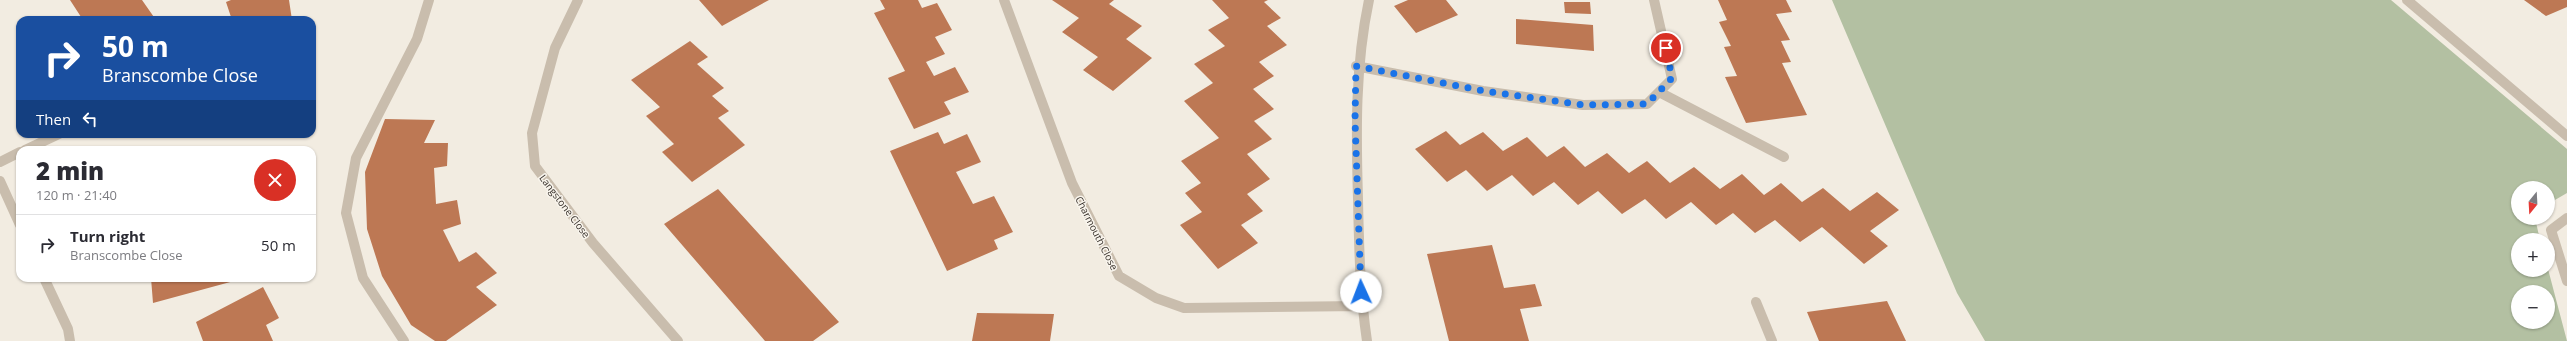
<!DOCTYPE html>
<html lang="en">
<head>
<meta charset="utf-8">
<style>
	:root { --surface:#fff; --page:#f7f7f7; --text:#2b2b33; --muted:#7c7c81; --line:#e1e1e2 }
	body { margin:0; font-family:"Open Sans",sans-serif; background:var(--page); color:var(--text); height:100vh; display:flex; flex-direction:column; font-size:15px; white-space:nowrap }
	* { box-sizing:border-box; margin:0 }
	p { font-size:13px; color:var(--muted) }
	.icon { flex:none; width:22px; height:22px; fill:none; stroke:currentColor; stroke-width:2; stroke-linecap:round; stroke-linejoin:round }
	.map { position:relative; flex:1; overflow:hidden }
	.details { position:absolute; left:16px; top:146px; width:300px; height:136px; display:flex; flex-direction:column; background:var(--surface); border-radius:12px; box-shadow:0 1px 3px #0004 }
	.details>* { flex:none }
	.hud { position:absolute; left:16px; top:16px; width:300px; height:122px; border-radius:12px; box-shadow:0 1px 3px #0004; background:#1a4fa0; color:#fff; overflow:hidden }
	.needle { width:26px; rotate:198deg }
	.tools { position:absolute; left:2511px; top:181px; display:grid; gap:8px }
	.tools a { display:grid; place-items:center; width:44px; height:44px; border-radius:50%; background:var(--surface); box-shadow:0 1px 3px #0004; font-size:20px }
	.pin { position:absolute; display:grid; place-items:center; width:34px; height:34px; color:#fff; margin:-17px; border:2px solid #fff; border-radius:50%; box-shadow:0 1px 4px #0007 }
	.me { position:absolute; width:44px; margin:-22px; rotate:358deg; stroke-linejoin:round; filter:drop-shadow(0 0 3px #0008) }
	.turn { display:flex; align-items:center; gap:14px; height:84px; padding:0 20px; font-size:18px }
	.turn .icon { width:52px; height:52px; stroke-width:2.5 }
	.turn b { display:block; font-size:28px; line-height:34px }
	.then { display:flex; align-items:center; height:38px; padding:0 20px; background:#0003; gap:8px; font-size:15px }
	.round { display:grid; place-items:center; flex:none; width:42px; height:42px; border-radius:21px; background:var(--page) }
	.headline { display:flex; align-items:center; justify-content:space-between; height:68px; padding:0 20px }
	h1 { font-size:24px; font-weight:800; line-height:30px }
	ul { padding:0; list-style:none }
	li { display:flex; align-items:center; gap:12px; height:60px; padding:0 20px; border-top:1px solid var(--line) }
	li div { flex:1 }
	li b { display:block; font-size:15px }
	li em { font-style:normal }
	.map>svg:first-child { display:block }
</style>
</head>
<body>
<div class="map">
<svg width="2567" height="341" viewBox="0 0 2567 341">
	<rect width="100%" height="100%" fill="#f2ece1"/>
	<!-- green -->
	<path fill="#b3c0a2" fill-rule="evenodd" d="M 1832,0 L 2391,0 L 2567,149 L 2567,193 L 2548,204 L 2548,188 L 2518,188 L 2518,218 L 2535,218 L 2540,240 L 2518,240 L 2518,270 L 2548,269 L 2567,341 L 1985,341 L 1957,293 ZM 2518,292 L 2548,292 L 2548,322 L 2518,322 Z"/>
	<!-- building -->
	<path fill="#bd7854" d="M 70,0 L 142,0 L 156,20 L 83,20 Z
		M 231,0 L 289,0 L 292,20 L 232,20 L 226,2 Z
		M 699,0 L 769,0 L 722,26 Z
		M 880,0 L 918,0 L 922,8 L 937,3 L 952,30 L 935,37 L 945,54 L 926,62 L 934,76 L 955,67 L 969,92 L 944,102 L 951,114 L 914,129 L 888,78 L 905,71 L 874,13 L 885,9 Z
		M 1052,0 L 1114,0 L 1109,4 L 1142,26 L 1126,39 L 1152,58 L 1113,91 L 1083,70 L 1098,57 L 1062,32 L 1079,18 Z
		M 1212,0 L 1268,0 L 1264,2 L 1281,18 L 1267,26 L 1287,45 L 1259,62 L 1274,76 L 1253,89 L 1274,109 L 1254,121 L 1272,139 L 1247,154 L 1270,179 L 1247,194 L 1263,211 L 1241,225 L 1258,243 L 1218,269 L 1180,225 L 1202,212 L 1185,193 L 1201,183 L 1181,161 L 1219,138 L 1184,101 L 1213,83 L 1194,64 L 1225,46 L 1208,30 L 1229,18 Z
		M 1408,0 L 1446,0 L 1458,15 L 1416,33 L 1394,6 Z
		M 1718,0 L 1786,0 L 1792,12 L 1776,14 L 1790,40 L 1781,41 L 1791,62 L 1782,63 L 1807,115 L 1746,123 L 1725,77 L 1737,76 L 1724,47 L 1731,46 L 1719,22 L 1727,20 Z
		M 2524,0 L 2567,0 L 2567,7 L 2546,16 Z
		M 1564,2 L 1590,2 L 1591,14 L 1565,13 Z
		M 1516,19 L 1593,25 L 1594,51 L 1516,44 Z
		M 690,41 L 708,57 L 697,64 L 724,88 L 712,96 L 729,111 L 718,118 L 745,145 L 692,182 L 662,152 L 674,144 L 646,116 L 660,107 L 631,80 Z
		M 385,119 L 435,120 L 424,143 L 448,143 L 447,166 L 434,168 L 436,204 L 457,200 L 461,224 L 443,230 L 459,262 L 476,252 L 497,273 L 476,287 L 497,305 L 446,341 L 435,341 L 411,325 L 382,276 L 367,229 L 365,172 Z
		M 1446,131 L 1460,145 L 1483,132 L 1503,151 L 1527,137 L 1547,157 L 1564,146 L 1585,167 L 1607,153 L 1629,173 L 1647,161 L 1670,183 L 1694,167 L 1720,189 L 1742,174 L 1764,195 L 1781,183 L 1802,202 L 1823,188 L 1850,211 L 1877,192 L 1899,210 L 1870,231 L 1888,246 L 1864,264 L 1822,227 L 1800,242 L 1775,220 L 1755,233 L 1733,213 L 1716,225 L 1691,202 L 1666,219 L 1645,199 L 1622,214 L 1598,191 L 1578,205 L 1554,182 L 1533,196 L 1512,175 L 1487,191 L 1466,170 L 1447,182 L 1415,149 Z
		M 938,132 L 944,144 L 967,134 L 981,162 L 956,172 L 973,204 L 994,196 L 1013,232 L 994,240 L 998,249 L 947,271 L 890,151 Z
		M 718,189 L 839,322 L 813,341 L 765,341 L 664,224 Z
		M 1492,245 L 1504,288 L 1535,284 L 1542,306 L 1520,309 L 1529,341 L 1449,341 L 1427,254 Z
		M 151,278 L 245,278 L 153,303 Z
		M 263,287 L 279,318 L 266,325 L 273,341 L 203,341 L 196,322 Z
		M 1887,301 L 1906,341 L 1819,341 L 1807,312 Z
		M 977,313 L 1054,314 L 1050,341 L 972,341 Z"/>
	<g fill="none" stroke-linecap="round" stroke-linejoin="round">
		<!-- minor -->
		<path stroke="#c9bdad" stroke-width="10" d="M 578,0 L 555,48 L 532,133 L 535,166 L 593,243 L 678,341
			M 1004,0 L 1072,183 L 1119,276 L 1156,298 L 1184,308 L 1362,306
			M 2407,0 L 2567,136
			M 1356,66 L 1483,91 L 1583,105 L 1647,104 L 1672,79 L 1654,0
			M 1659,92 L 1784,157
			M 25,150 L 59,134
			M 0,162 L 20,152
			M 0,181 L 20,225
			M 2567,218 L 2551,230 L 2567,281
			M 44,278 L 68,329 L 70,341
			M 1756,302 L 1772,341
			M 404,341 L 363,278 L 346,213 L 356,158 L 417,39 L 429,0
			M 1367,341 C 1360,294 1359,247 1358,199 C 1356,132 1355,66 1369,0"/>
	</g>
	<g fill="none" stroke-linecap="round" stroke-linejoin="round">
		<!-- route -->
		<path stroke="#1a73e8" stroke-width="7" stroke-dasharray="0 12.6" d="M 1361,292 L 1355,120 L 1356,66 L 1484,91 L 1583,105 L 1647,104 L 1672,78 L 1666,48"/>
	</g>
	<g text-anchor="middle" stroke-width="3" stroke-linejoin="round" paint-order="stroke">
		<!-- street labels -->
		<g font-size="10" fill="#38312b" stroke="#f9f5ed">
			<text transform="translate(565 206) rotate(53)" y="4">Langstone Close</text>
			<text transform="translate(1097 233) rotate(63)" y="4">Charmouth Close</text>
		</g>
	</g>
</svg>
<div class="tools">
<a><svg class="needle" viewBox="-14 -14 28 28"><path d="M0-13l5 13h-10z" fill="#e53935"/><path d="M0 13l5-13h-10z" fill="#7c7c81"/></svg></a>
<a>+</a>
<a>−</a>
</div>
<div class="pin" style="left:1666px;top:48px;background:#d93025"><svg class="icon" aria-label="arrive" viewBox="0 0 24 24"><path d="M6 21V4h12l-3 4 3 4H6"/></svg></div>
<svg class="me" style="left:1361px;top:292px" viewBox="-20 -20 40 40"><circle r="19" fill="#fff"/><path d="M0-13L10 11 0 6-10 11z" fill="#1a73e8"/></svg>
<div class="hud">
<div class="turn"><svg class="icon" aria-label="right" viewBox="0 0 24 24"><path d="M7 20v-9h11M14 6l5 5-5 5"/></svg><div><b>50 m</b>Branscombe Close</div></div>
<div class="then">Then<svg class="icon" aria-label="left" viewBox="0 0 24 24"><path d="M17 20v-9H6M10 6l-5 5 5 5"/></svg></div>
</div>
<section class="details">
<div class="headline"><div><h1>2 min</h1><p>120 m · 21:40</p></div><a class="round" style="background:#d93025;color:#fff"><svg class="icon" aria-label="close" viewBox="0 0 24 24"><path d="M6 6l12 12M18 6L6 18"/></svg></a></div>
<ul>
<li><svg class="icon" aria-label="right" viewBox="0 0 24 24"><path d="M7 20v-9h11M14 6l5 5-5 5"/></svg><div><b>Turn right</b><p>Branscombe Close</p></div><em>50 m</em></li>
</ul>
</section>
</div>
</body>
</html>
